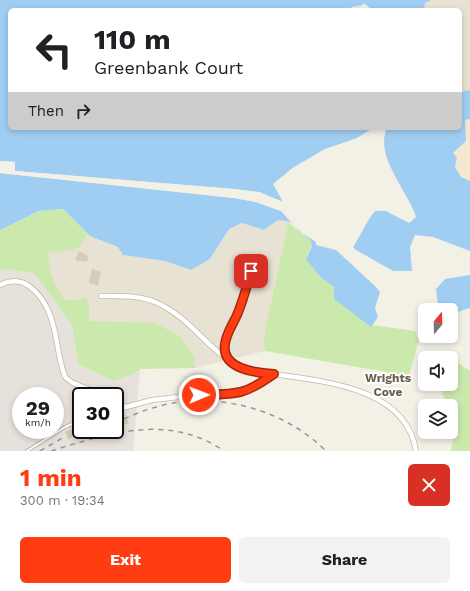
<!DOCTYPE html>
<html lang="en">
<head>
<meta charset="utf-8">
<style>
	:root { --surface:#fff; --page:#f2f2f2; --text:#202124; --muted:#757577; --accent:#ff3c12 }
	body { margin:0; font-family:"Work Sans",sans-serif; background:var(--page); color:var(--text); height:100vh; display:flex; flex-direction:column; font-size:15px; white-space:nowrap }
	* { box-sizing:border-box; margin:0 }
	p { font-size:13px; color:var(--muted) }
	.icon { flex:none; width:22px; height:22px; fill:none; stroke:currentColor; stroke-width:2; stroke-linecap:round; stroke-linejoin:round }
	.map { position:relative; height:451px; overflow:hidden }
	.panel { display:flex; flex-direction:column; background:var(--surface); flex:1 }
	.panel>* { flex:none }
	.banner { position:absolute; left:8px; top:8px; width:454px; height:122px; border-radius:6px; box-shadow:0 2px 6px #0003; background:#fff; color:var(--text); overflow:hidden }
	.needle { width:26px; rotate:19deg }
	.buttons { position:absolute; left:418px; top:303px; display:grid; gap:8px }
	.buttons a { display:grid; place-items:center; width:40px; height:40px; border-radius:6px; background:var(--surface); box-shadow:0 2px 6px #0003; font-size:20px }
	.speed { position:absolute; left:12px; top:387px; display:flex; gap:8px; font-size:20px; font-weight:700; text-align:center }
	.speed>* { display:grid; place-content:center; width:52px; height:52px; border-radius:50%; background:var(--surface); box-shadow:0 2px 6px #0003; line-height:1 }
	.speed small { font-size:10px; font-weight:400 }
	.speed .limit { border:2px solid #111; border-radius:6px; background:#fff; color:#111 }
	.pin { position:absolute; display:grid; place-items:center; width:34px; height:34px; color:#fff; margin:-17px; border-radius:8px; box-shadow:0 2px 6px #0006 }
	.me { position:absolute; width:44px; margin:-22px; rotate:89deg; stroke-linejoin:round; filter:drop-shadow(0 0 3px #0008) }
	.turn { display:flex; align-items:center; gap:14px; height:84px; padding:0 20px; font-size:18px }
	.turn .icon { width:52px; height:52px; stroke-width:2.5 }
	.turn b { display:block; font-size:28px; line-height:34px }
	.then { display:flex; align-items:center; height:38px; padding:0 20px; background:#0003; gap:8px; font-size:15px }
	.round { display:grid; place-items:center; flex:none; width:42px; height:42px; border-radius:6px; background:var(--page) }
	.overview { display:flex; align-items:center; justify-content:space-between; height:68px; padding:0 20px }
	h1 { font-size:24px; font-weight:700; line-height:30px; color:var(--accent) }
	.primary-button { display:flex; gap:8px; margin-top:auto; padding:8px 20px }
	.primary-button a { flex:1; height:46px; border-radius:6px; background:var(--accent); color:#fff; font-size:16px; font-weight:700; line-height:46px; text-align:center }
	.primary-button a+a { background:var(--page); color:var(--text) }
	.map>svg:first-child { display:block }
</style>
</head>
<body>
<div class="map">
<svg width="470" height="451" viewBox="0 0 470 451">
	<rect width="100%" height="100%" fill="#f3f0e6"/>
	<!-- residential -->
	<path fill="#e7e2d4" d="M 431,0 L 470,0 L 470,90 L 460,92 L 460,10 L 424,10 L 425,3 Z
		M 278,220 L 288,222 L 263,341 L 265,351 L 195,368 L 193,356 L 121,323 L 88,321 L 89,305 L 76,300 L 65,300 L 55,284 L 47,267 L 49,251 L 79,248 L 88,234 L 118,247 L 123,255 L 165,261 L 191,270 L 210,259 L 229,229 L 242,223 L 264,230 Z"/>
	<!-- commercial -->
	<path fill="#f6e7d0" d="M 470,119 L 470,181 L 461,177 L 455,166 L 457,158 L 453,153 L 466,141 L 465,120 Z"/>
	<!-- industrial -->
	<path fill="#e6e1db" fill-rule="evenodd" d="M 9,269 L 35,274 L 72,325 L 78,364 L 112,381 L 136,373 L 140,369 L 133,451 L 0,451 L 0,270 ZM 21,396 L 55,396 L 55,430 L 21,430 ZM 81,396 L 115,396 L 115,430 L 81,430 Z"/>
	<!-- green -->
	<path fill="#cce9ad" d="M 63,209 L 88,234 L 79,248 L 57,252 L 49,251 C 47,272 54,282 65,300 L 76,300 L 86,297 L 89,305 L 89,321 L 155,323 L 181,337 L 194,356 L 195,368 L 140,369 L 134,374 L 112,381 L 78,364 L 72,325 L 35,274 L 9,269 L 0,270 L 0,230 L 39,211 Z
		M 288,222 L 311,241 L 312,246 L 307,254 L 321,278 L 334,287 L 334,299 L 371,326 L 373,325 L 415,331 L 419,340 L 409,376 L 265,351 L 263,341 Z
		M 451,358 L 470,371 L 470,451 L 451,451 L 455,428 L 451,416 L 451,406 L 447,406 L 439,384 L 451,384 Z"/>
	<!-- water -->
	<path fill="#a0cef2" d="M 0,0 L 431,0 L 425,3 L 424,10 L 373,10 L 363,3 L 363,5 L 352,7 L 349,10 L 10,10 L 10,128 L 373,128 L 357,138 L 325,149 L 294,167 L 273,184 L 283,202 L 259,192 L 234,189 L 15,171 L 15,162 L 0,161 Z
		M 470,90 L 470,119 L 465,120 L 466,141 L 453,153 L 457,158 L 455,167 L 461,177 L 470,181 L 470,251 L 433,237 L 415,235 L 410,247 L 412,271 L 393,271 L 356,250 L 353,247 C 361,235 366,222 375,211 L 386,211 L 409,223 L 416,217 C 408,191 374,156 387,128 L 460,128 L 460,92 Z
		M 0,173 L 234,198 L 256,202 L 281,211 L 299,231 L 316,242 L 316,245 L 336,250 L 375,286 L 380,292 L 375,308 L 378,317 L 371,327 L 334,299 L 334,287 L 321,278 L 306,259 L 312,246 L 311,241 L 290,222 L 278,220 L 264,230 L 242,223 L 229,229 L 210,259 L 191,270 L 165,261 L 123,255 L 118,247 L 90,236 L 63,209 L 39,211 L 0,230 Z
		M 470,275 L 470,308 L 451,314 L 451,310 L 441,310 L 438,306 L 436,289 L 445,279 Z"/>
	<!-- pier -->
	<path fill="#f3f0e6" d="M 0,161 L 15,162 L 15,171 L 234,189 L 259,192 L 283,202 L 283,204 L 258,194 L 234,191 L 15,173 L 13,163 L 0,163 Z
		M 0,171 L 234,196 L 257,200 L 282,209 L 281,211 L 256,202 L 234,198 L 0,173 Z"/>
	<!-- building -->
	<path fill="#d5ccbb" d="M 79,251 L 88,256 L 87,262 L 75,260 Z
		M 92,269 L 101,272 L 98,286 L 89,283 Z
		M 124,413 L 129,423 L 115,429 L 115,417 Z
		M 77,427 L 80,434 L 68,439 L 65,432 Z"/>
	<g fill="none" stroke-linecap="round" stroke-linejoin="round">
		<!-- lane casing -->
		<g stroke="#bfb8a8" stroke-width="4">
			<path id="lane" d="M 27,451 L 65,427 L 81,420"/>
		</g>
		<!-- street casing -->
		<g stroke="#bfb8a8" stroke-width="6">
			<path id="street" d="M 0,285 C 10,280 20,280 29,286 C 51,302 55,330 59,354 C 61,362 62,371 66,378 L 73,383 L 105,396
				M 101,296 C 119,296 138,295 155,302 C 204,323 212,371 274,374
				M 229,360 L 225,353 L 225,343 L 239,309 L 251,271
				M 115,402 L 126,407 L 152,400 L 187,396 L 241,393 L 254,388 L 274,374 C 325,382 406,387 416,451
				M 115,411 L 126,407"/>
		</g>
		<!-- lane -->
		<use href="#lane" stroke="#fff" stroke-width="2"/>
		<!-- street -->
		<use href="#street" stroke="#fff" stroke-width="4.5"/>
		<!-- rail -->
		<path stroke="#969696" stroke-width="1.5" stroke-dasharray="5 5" stroke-linecap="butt" d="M 115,423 C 136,413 159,404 182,402 C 233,396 289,414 326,451
			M 81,437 L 98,430
			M 40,451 L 66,436
			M 51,451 C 109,433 169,413 224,451"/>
	</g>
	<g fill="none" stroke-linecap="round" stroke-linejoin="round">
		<!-- route casing -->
		<g stroke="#a6270c" stroke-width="10">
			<path id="route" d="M 199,395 C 236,394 243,396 274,374 C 256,373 221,369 225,344 C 226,334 233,324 237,315 C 243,301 247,286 251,271"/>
		</g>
		<!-- route -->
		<use href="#route" stroke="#ff3c12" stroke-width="7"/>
	</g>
	<g text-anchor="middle" stroke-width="3.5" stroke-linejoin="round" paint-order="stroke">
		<!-- neighbourhood labels -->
		<g font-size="12" font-weight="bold" fill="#695e4c" stroke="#fff">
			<text x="388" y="382">Wrights<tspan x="388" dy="14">Cove</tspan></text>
		</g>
	</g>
</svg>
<div class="buttons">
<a><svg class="needle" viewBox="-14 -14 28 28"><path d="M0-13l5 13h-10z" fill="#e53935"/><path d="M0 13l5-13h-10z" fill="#757577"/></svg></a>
<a><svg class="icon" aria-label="sound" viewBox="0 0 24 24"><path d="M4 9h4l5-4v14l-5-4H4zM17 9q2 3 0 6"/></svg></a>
<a><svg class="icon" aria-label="layers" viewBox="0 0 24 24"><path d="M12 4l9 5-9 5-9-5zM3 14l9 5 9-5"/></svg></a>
</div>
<div class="speed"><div>29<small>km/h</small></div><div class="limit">30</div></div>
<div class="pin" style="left:251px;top:271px;background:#d93025"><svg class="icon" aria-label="arrive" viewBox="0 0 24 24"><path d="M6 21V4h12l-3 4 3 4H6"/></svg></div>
<svg class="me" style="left:199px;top:395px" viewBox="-20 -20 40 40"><circle r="17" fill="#ff3c12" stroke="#fff" stroke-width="3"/><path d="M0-11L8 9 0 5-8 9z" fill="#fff"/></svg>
<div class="banner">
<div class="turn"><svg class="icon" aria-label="left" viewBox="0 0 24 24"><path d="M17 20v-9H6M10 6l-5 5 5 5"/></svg><div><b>110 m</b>Greenbank Court</div></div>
<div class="then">Then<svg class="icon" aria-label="right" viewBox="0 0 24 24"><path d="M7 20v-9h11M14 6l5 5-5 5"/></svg></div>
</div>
</div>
<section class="panel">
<div class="overview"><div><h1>1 min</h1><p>300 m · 19:34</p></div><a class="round" style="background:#d93025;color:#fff"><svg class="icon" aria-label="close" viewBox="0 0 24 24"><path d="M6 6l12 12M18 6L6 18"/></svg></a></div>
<div class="primary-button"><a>Exit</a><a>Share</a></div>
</section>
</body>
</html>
